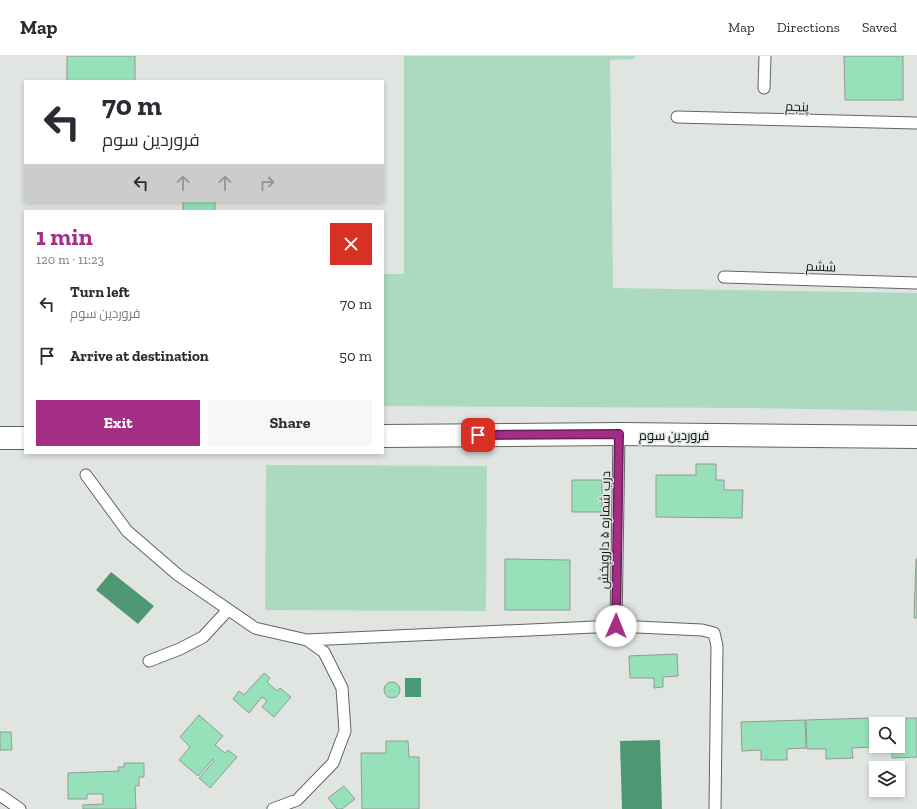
<!DOCTYPE html>
<html lang="en">
<head>
<meta charset="utf-8">
<style>
	:root { --surface:#fff; --page:#f7f7f7; --text:#2b2b33; --muted:#7c7c81; --line:#e1e1e2; --accent:#a42d85 }
	body { margin:0; font-family:"Zilla Slab",Cairo,serif; background:var(--page); color:var(--text); height:100vh; display:flex; flex-direction:column; font-size:15px; white-space:nowrap }
	* { box-sizing:border-box; margin:0 }
	p { font-size:13px; color:var(--muted) }
	.icon { flex:none; width:22px; height:22px; fill:none; stroke:currentColor; stroke-width:2; stroke-linecap:round; stroke-linejoin:round }
	.map { position:relative; flex:1; overflow:hidden }
	.panel { position:absolute; left:24px; top:154px; width:360px; height:244px; display:flex; flex-direction:column; background:var(--surface); border-radius:0px; box-shadow:0 2px 6px #0003 }
	.panel>* { flex:none }
	.banner { position:absolute; left:24px; top:24px; width:360px; height:122px; border-radius:0px; box-shadow:0 2px 6px #0003; background:#fff; color:var(--text); overflow:hidden }
	.fabs { position:absolute; left:869px; top:661px; display:grid; gap:8px }
	.fabs a { display:grid; place-items:center; width:36px; height:36px; border-radius:0px; background:var(--surface); box-shadow:0 2px 6px #0003; font-size:20px }
	.pin { position:absolute; display:grid; place-items:center; width:34px; height:34px; color:#fff; margin:-17px; border-radius:8px; box-shadow:0 2px 6px #0006 }
	.me { position:absolute; width:44px; margin:-22px; rotate:1deg; stroke-linejoin:round; filter:drop-shadow(0 0 3px #0008) }
	.turn { display:flex; align-items:center; gap:14px; height:84px; padding:0 12px; font-size:18px }
	.turn .icon { width:52px; height:52px; stroke-width:2.5 }
	.turn b { display:block; font-size:28px; line-height:34px }
	.lanes { display:flex; align-items:center; height:38px; padding:0 12px; background:#0003; justify-content:center; gap:20px; direction:ltr }
	.lanes .off { opacity:.35 }
	.round { display:grid; place-items:center; flex:none; width:42px; height:42px; border-radius:0px; background:var(--page) }
	.headline { display:flex; align-items:center; justify-content:space-between; height:68px; padding:0 12px }
	h1 { font-size:24px; font-weight:800; line-height:30px; color:var(--accent) }
	.button { display:flex; gap:8px; margin-top:auto; padding:8px 12px }
	.button a { flex:1; height:46px; border-radius:0px; background:var(--accent); color:#fff; font-size:16px; font-weight:800; line-height:46px; text-align:center }
	.button a+a { background:var(--page); color:var(--text) }
	ul { padding:0; list-style:none }
	li { display:flex; align-items:center; gap:12px; height:52px; padding:0 12px }
	li div { flex:1 }
	li b { display:block; font-size:15px }
	li em { font-style:normal }
	header { display:flex; align-items:center; gap:24px; box-sizing:border-box; height:56px; padding:0 20px; background:var(--surface); border-bottom:1px solid var(--line) }
	header strong { font-size:19px }
	nav { display:flex; gap:22px; margin-inline-start:auto; font-size:14px }
	.map>svg:first-child { display:block }
</style>
</head>
<body>
<header>
<strong>Map</strong>
<nav><a>Map</a><a>Directions</a><a>Saved</a></nav>
</header>
<div class="map">
<svg width="917" height="753" viewBox="0 0 917 753">
	<rect width="100%" height="100%" fill="#e0e5e2"/>
	<!-- green -->
	<path fill="#acdac0" d="M 404,0 L 635,0 L 635,3 L 610,4 L 613,232 L 917,237 L 917,355 L 752,352 L 383,350 L 383,218 L 404,218 Z
		M 266,409 L 487,410 L 486,555 L 265,554 Z"/>
	<!-- water -->
	<path fill="#4d9873" d="M 111,516 L 154,550 L 138,568 L 96,534 Z
		M 405,622 L 421,622 L 421,641 L 405,641 Z
		M 660,684 L 662,753 L 622,753 L 620,685 Z"/>
	<!-- building -->
	<path fill="#96e1b9" stroke="#949996" fill-rule="evenodd" d="M 67,0 L 135,0 L 135,25 L 67,25 Z
		M 844,0 L 903,0 L 903,44 L 845,44 Z
		M 183,145 L 215,145 L 215,155 L 183,155 Z
		M 696,408 L 716,408 L 716,424 L 724,424 L 724,434 L 743,434 L 742,462 L 656,461 L 656,419 L 696,419 Z
		M 572,424 L 602,424 L 602,456 L 572,456 Z
		M 505,503 L 570,504 L 570,554 L 505,554 Z
		M 916,503 L 917,503 L 917,562 L 914,562 Z
		M 677,598 L 678,620 L 663,621 L 663,631 L 654,632 L 654,622 L 630,622 L 629,600 Z
		M 264,617 L 270,622 L 267,626 L 277,635 L 280,632 L 291,641 L 274,661 L 262,651 L 267,645 L 262,641 L 249,657 L 233,643 L 239,635 L 244,639 Z
		M384 634a8 8 0 1 1 16 0a8 8 0 1 1-16 0Z
		M 199,659 L 223,680 L 215,689 L 225,697 L 228,694 L 237,701 L 210,732 L 199,722 L 214,705 L 213,703 L 198,720 L 179,704 L 190,691 L 180,681 Z
		M 871,662 L 872,691 L 852,692 L 853,702 L 826,703 L 826,693 L 807,693 L 806,664 Z
		M 917,662 L 917,701 L 892,702 L 892,691 L 873,692 L 872,663 ZM 876,668 L 898,668 L 898,690 L 876,690 Z
		M 805,664 L 806,692 L 787,693 L 787,704 L 761,704 L 761,694 L 742,695 L 741,666 Z
		M 0,676 L 11,676 L 12,694 L 0,694 Z
		M 386,685 L 408,685 L 409,701 L 419,701 L 419,753 L 362,753 L 361,697 L 386,697 Z
		M 124,707 L 144,707 L 144,721 L 139,721 L 139,730 L 135,730 L 136,753 L 83,753 L 83,749 L 103,748 L 103,738 L 87,738 L 87,743 L 68,743 L 68,717 L 119,715 L 118,711 L 124,711 Z
		M 344,730 L 355,743 L 342,753 L 337,753 L 328,742 Z"/>
	<g fill="none" stroke-linecap="round" stroke-linejoin="round">
		<!-- lane casing -->
		<g stroke="#616562" stroke-width="13">
			<path id="lane" d="M 764,32 L 765,0
				M 677,61 L 917,67
				M 724,221 L 917,227
				M 86,419 L 127,475 L 178,519 L 255,572 L 307,584 L 324,596 L 342,632 L 345,675 L 333,707 L 297,744 L 273,753
				M 616,570 L 619,378
				M 307,584 L 616,570 L 702,574 L 714,577 L 717,590 L 715,753
				M 149,605 L 180,593 L 203,581 L 228,554
				M 0,739 L 20,753"/>
		</g>
		<!-- secondary casing -->
		<g stroke="#616562" stroke-width="24">
			<path id="secondary" d="M 383,380 L 619,378 L 917,381
				M 0,382 L 25,382"/>
		</g>
		<!-- lane -->
		<use href="#lane" stroke="#fff" stroke-width="11"/>
		<!-- secondary -->
		<use href="#secondary" stroke="#fff" stroke-width="22"/>
	</g>
	<g fill="none" stroke-linecap="round" stroke-linejoin="round">
		<!-- route casing -->
		<g stroke="#6b1d56" stroke-width="10">
			<path id="route" d="M 478,379 L 619,378 L 616,570"/>
		</g>
		<!-- route -->
		<use href="#route" stroke="#a42d85" stroke-width="7"/>
	</g>
	<g text-anchor="middle" stroke-width="3" stroke-linejoin="round" paint-order="stroke">
		<!-- street labels -->
		<g font-size="13" fill="#0e100f" stroke="#e0e5e2">
			<text transform="translate(797 50) rotate(2)" y="5">پنجم</text>
			<text transform="translate(821 210) rotate(2)" y="5">ششم</text>
			<text x="674" y="384">فروردین سوم</text>
			<text transform="translate(604 474) rotate(-89)" y="5">درب شماره ۵ داروپخش</text>
		</g>
	</g>
</svg>
<div class="fabs">
<a><svg class="icon" aria-label="search" viewBox="0 0 24 24"><circle cx="10" cy="10" r="6"/><path d="M15 15l6 6"/></svg></a>
<a><svg class="icon" aria-label="layers" viewBox="0 0 24 24"><path d="M12 4l9 5-9 5-9-5zM3 14l9 5 9-5"/></svg></a>
</div>
<div class="pin" style="left:478px;top:379px;background:#d93025"><svg class="icon" aria-label="arrive" viewBox="0 0 24 24"><path d="M6 21V4h12l-3 4 3 4H6"/></svg></div>
<svg class="me" style="left:616px;top:570px" viewBox="-20 -20 40 40"><circle r="19" fill="#fff"/><path d="M0-13L10 11 0 6-10 11z" fill="#a42d85"/></svg>
<div class="banner">
<div class="turn"><svg class="icon" aria-label="left" viewBox="0 0 24 24"><path d="M17 20v-9H6M10 6l-5 5 5 5"/></svg><div><b>70 m</b>فروردین سوم</div></div>
<div class="lanes"><svg class="icon" aria-label="left" viewBox="0 0 24 24"><path d="M17 20v-9H6M10 6l-5 5 5 5"/></svg><svg class="icon off" aria-label="ahead" viewBox="0 0 24 24"><path d="M12 20V5M6 11l6-6 6 6"/></svg><svg class="icon off" aria-label="ahead" viewBox="0 0 24 24"><path d="M12 20V5M6 11l6-6 6 6"/></svg><svg class="icon off" aria-label="right" viewBox="0 0 24 24"><path d="M7 20v-9h11M14 6l5 5-5 5"/></svg></div>
</div>
<section class="panel">
<div class="headline"><div><h1>1 min</h1><p>120 m · 11:23</p></div><a class="round" style="background:#d93025;color:#fff"><svg class="icon" aria-label="close" viewBox="0 0 24 24"><path d="M6 6l12 12M18 6L6 18"/></svg></a></div>
<ul>
<li><svg class="icon" aria-label="left" viewBox="0 0 24 24"><path d="M17 20v-9H6M10 6l-5 5 5 5"/></svg><div><b>Turn left</b><p>فروردین سوم</p></div><em>70 m</em></li>
<li><svg class="icon" aria-label="arrive" viewBox="0 0 24 24"><path d="M6 21V4h12l-3 4 3 4H6"/></svg><div><b>Arrive at destination</b></div><em>50 m</em></li>
</ul>
<div class="button"><a>Exit</a><a>Share</a></div>
</section>
</div>
</body>
</html>
